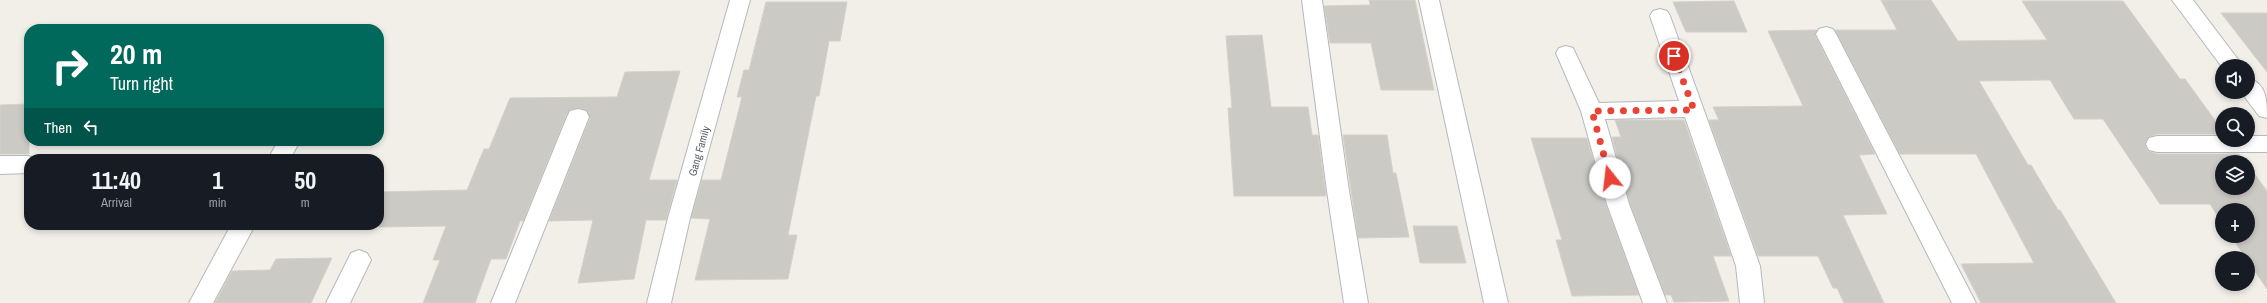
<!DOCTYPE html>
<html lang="en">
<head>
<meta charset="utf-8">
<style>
	:root { --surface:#171b24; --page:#242831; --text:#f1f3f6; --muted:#9ea1a6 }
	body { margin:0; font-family:"Archivo Narrow",sans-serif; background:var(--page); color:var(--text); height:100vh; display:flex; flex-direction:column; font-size:15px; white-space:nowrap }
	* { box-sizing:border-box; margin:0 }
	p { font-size:13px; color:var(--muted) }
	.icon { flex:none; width:22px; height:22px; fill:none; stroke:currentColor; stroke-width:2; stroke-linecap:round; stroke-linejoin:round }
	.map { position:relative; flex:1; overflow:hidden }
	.details { position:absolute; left:24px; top:154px; width:360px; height:76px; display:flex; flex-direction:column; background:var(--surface); border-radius:16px; box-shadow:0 2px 6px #0003 }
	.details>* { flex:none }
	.banner { position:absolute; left:24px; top:24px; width:360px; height:122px; border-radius:16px; box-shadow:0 2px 6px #0003; background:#00695c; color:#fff; overflow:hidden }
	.controls { position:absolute; left:2215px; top:59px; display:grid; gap:8px }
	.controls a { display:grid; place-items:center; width:40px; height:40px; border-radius:50%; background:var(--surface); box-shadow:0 2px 6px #0003; font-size:20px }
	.pin { position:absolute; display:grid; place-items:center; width:34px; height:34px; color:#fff; margin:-17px; border:2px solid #fff; border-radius:50%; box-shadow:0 1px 4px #0007 }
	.me { position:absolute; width:44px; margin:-22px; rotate:344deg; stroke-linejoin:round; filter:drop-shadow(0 0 3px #0008) }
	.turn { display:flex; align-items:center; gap:14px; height:84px; padding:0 20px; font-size:18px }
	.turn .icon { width:52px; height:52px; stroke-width:2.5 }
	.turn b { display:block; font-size:28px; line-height:34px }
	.then { display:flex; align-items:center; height:38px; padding:0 20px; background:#0003; gap:8px; font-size:15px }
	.eta { display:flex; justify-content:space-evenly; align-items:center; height:68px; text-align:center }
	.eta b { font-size:24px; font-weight:700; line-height:28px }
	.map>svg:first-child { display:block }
</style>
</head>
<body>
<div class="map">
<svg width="2267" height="303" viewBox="0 0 2267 303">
	<rect width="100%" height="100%" fill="#f1efe8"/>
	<!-- building -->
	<path fill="#cccac5" stroke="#d6d1c6" d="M 1369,0 L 1415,0 L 1434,90 L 1381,90 L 1371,43 L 1330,43 L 1324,6 L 1370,5 Z
		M 1881,0 L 1931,0 L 1958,41 L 2047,40 L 2022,1 L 2123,1 L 2180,79 L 2185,79 L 2222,130 L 2222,134 L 2157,134 L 2149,137 L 2145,143 L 2148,151 L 2157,154 L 2239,154 L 2246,162 L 2222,162 L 2222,188 L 2248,188 L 2248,165 L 2267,191 L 2267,289 L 2231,236 L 2248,236 L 2248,210 L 2222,210 L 2222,223 L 2210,204 L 2160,204 L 2103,119 L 2074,119 L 2050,80 L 1979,81 L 2028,165 L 2031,165 L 2058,210 L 2060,210 L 2116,303 L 1981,303 L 1961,264 L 2034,263 L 1976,154 L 1900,154 L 1835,30 L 1897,30 Z
		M 1734,1 L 1747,32 L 1686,32 L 1673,2 Z
		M 766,2 L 847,2 L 840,41 L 829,41 L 819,96 L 816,96 L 788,235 L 797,235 L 788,279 L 695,280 L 710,219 L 691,218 L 702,180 L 721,180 L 742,97 L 737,97 L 744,70 L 749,70 Z
		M 2221,13 L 2267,13 L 2267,72 Z
		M 1817,30 L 1815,35 L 1875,154 L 1859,155 L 1887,214 L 1843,215 L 1884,303 L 1844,303 L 1837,288 L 1833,288 L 1818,256 L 1758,256 L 1709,120 L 1719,120 L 1713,107 L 1803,106 L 1768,31 Z
		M 1262,35 L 1271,107 L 1308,107 L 1312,135 L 1318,135 L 1326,196 L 1234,196 L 1228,108 L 1232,108 L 1226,36 Z
		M 680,71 L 649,180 L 677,180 L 666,220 L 646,220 L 634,279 L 578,283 L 593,220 L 549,221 L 590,118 L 586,110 L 578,108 L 570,110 L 566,116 L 523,221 L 520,221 L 506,259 L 491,259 L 475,303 L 423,303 L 440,260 L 433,260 L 446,226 L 379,227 L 379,192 L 467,190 L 484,149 L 489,149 L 510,98 L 617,97 L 625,72 Z
		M 29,104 L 29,154 L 0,154 L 0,105 Z
		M 1615,120 L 1684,120 L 1731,256 L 1713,256 L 1729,301 L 1674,302 L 1671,295 L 1665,295 L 1630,204 L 1612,137 L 1621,137 Z
		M 1343,135 L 1387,135 L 1393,173 L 1396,173 L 1409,237 L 1358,238 Z
		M 1531,138 L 1587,138 L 1606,205 L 1639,295 L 1572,296 L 1556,240 L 1562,240 Z
		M 1413,226 L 1457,226 L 1466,263 L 1420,263 Z
		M 332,258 L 311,303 L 215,303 L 232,271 L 270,270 L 276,259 Z"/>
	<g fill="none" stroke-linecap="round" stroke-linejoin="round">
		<!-- minor casing -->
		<g stroke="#b5b8bc" stroke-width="2">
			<path id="minor" d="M 730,0 L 750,0 L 690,218 L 671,303 L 647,303 L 668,218 Z
				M 1302,0 L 1322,0 L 1349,191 L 1368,303 L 1344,303 L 1327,191 Z
				M 1419,0 L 1439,0 L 1508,303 L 1484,303 Z
				M 1660,9 L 1667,11 L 1670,16 L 1760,266 L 1764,303 L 1740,303 L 1736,266 L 1685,117 L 1605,119 L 1629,204 L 1667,303 L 1643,303 L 1607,204 L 1581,111 L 1556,53 L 1559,48 L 1566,46 L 1573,48 L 1599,103 L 1679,101 L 1650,16 L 1653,11 Z
				M 1826,27 L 1833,29 L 1836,34 L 1976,303 L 1952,303 L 1816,34 L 1819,29 Z
				M 578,109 L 586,111 L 589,117 L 515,303 L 491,303 L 567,117 L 570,111 Z
				M 2157,136 L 2222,136 L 2222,140 L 2248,140 L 2248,136 L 2267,136 L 2267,152 L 2157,152 L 2149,150 L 2146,144 L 2149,138 Z
				M 278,141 L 300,141 L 290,159 L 268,159 Z
				M 0,156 L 28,156 L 36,159 L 29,159 L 29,173 L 0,174 Z
				M 231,225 L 255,225 L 213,303 L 189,303 Z
				M 359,250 L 367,253 L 371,260 L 350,303 L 326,303 L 351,253 Z"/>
		</g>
		<!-- tertiary casing -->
		<g stroke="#b5b8bc" stroke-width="2">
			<path id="tertiary" d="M 2172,0 L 2193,0 L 2243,66 L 2222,67 Z
				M 2248,78 C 2267,84 2267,100 2267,118 L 2259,116 L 2241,92 L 2248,92 Z"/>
		</g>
		<!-- minor -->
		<use href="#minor" fill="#fff" fill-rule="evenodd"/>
		<!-- tertiary -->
		<use href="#tertiary" fill="#fff" fill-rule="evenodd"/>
	</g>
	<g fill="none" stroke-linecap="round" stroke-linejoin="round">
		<!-- route -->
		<path stroke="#ea4335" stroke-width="7" stroke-dasharray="0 12.6" d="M 1610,178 L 1592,111 L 1694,110 L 1674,56"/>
	</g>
	<g text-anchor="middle" stroke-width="3.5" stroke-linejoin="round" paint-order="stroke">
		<!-- street labels -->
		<g font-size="11" fill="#5f6368" stroke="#fff">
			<text transform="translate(699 151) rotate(-74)" y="4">Gang Family</text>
		</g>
	</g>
</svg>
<div class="controls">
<a><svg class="icon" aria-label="sound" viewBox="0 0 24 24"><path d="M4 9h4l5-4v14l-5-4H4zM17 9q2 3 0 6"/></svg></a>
<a><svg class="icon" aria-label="search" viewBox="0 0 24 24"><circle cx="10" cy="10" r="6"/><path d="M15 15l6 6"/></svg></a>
<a><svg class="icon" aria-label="layers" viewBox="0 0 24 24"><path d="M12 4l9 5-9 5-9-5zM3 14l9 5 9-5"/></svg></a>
<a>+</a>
<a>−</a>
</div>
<div class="pin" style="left:1674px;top:56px;background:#d93025"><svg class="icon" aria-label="arrive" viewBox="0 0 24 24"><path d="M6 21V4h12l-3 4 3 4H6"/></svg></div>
<svg class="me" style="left:1610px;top:178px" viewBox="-20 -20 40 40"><circle r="19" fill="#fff"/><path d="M0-13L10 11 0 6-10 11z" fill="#ea4335"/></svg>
<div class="banner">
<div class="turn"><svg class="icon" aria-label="right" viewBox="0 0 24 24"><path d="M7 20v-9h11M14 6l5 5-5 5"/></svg><div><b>20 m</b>Turn right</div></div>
<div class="then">Then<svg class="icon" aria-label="left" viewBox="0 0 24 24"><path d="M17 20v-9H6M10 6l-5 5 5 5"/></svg></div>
</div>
<section class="details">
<div class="eta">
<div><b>11:40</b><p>Arrival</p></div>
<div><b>1</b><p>min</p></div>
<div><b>50</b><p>m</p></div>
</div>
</section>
</div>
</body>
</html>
